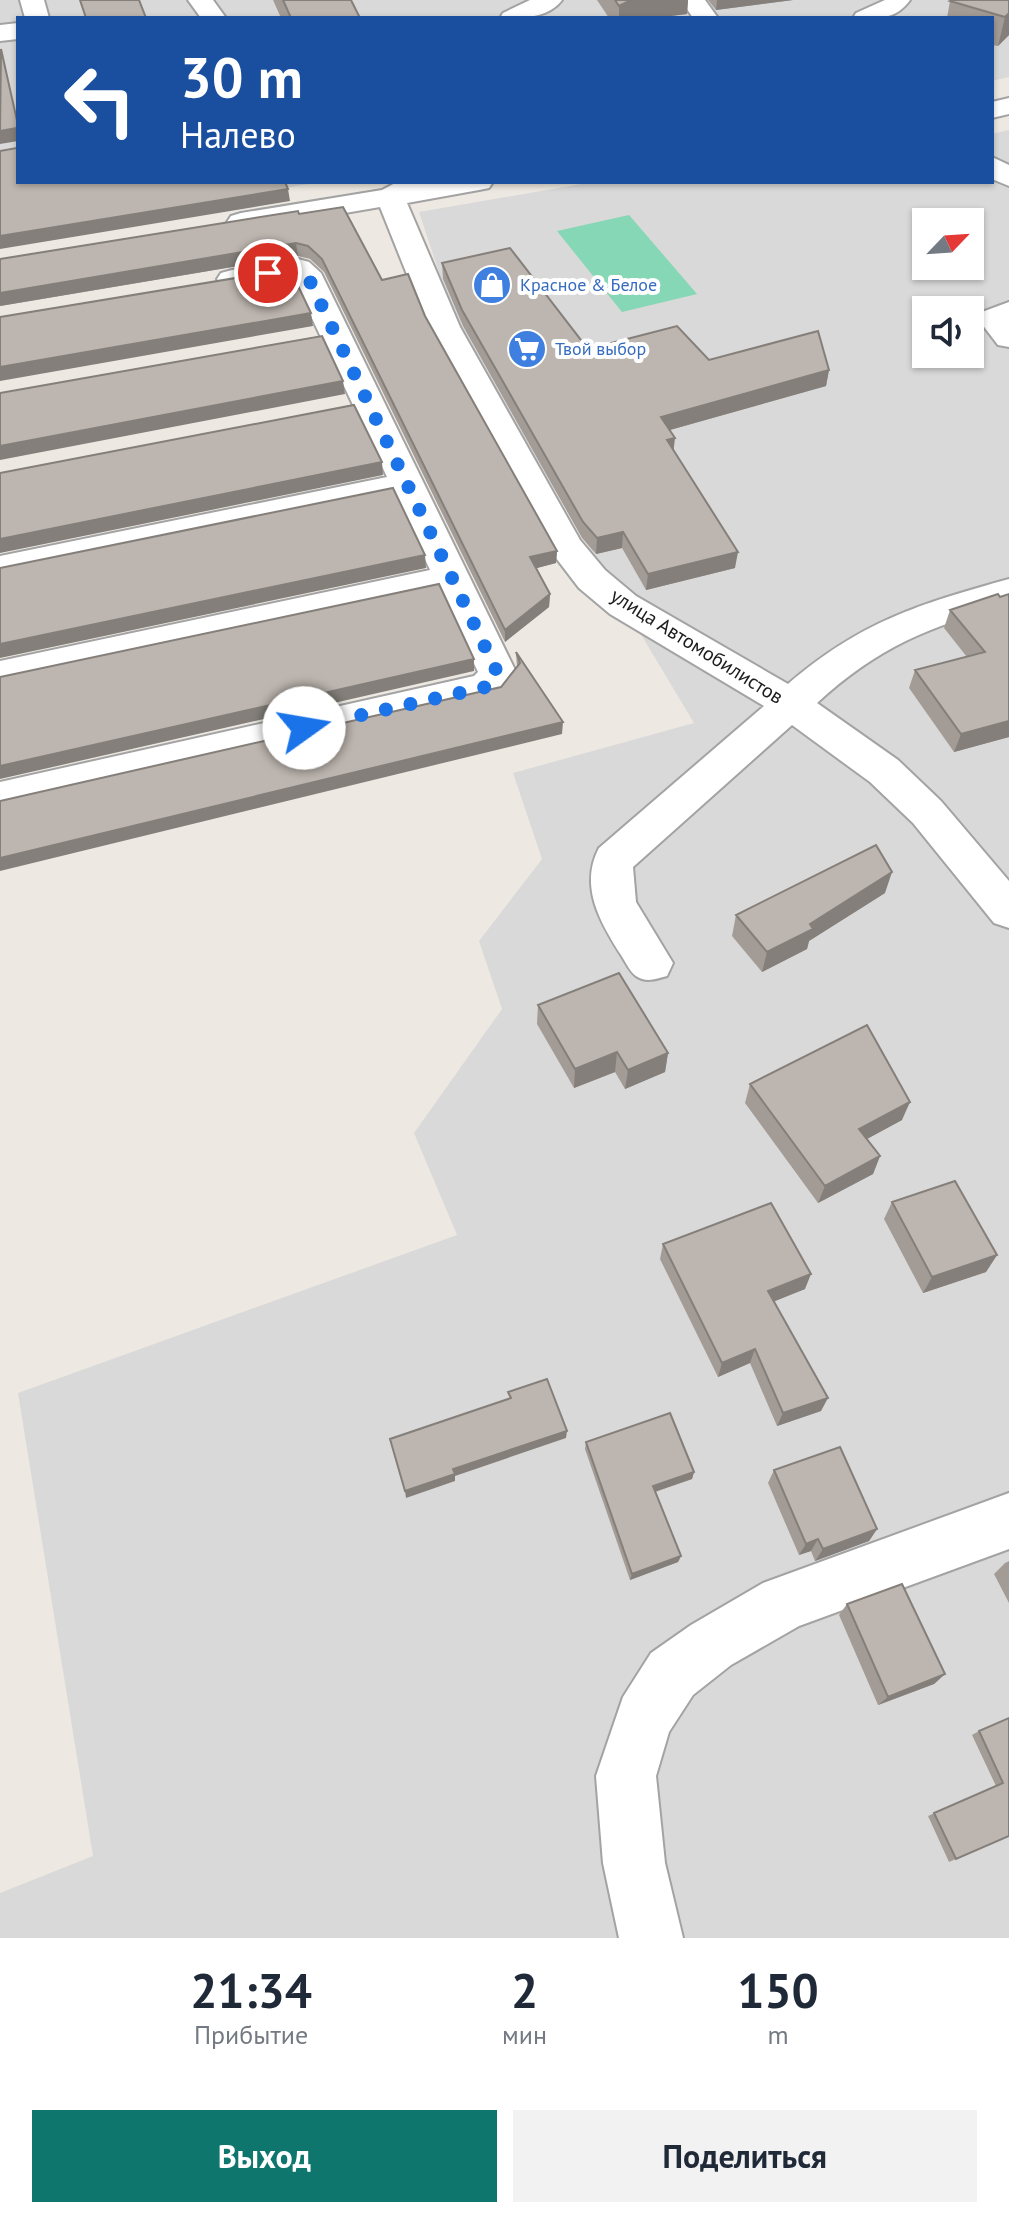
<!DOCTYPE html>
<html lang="ru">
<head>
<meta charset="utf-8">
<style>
	:root { --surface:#fff; --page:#f2f2f3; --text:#1f2937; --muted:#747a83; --accent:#0f766e }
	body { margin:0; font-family:"PT Sans",sans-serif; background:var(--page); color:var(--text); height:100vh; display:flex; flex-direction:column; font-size:30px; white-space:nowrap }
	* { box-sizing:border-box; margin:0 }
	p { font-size:26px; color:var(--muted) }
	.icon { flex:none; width:44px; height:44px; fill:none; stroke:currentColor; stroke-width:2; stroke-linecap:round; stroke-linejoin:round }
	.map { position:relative; height:1938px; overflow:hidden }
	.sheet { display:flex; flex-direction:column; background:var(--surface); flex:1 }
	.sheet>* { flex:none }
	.guide { position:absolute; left:16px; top:16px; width:978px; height:168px; border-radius:0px; box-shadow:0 2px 6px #0004; background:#1a4fa0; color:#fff; overflow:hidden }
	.needle { width:52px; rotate:65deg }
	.buttons { position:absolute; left:912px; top:208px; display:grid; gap:16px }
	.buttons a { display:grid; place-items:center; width:72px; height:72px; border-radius:0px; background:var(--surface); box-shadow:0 2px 6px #0004; font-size:40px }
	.pin { position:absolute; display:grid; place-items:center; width:68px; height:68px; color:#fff; margin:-34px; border:4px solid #fff; border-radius:50%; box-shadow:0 2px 8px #0007 }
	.me { position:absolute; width:88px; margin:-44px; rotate:77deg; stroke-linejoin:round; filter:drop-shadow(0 0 6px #0008) }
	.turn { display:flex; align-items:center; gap:28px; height:168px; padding:0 32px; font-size:36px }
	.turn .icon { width:104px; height:104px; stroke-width:2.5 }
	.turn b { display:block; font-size:56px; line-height:68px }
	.eta { display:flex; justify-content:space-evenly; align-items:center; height:136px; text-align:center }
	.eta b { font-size:48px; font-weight:700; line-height:56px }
	.action { display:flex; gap:16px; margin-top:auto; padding:16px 32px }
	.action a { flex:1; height:92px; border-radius:0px; background:var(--accent); color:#fff; font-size:32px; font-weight:700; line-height:92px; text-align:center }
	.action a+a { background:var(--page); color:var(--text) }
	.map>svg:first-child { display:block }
</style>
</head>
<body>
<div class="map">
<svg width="1009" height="1938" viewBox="0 0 1009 1938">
	<rect width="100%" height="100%" fill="#ede9e2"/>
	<!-- residential -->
	<path fill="#dad9d9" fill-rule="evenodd" d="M 0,0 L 1009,0 L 1009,77 L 992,81 L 992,18 L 18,18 L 18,182 L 320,182 L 0,236 Z
		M 1009,130 L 1009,1938 L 0,1938 L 0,1893 L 93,1856 L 18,1393 L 457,1235 L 414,1133 L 502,1009 L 479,941 L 542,859 L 513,773 L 694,723 L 458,329 L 419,212 L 593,182 L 992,182 L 992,134 ZM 926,222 L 970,222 L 970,266 L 926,266 ZM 926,310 L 970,310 L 970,354 L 926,354 Z"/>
	<!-- pitch -->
	<path fill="#85d7b5" d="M 629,215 L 697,294 L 622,312 L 557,231 Z"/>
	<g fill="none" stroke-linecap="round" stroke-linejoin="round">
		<!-- minor casing -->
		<g stroke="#a3a3a3" stroke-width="4">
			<path id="minor" d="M 20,0 L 44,0 L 49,18 L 25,18 Z
				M 188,0 L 213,0 L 226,18 L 201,18 Z
				M 530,0 L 562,0 C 548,19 521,18 500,18 L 503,13 Z
				M 681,0 L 705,0 L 718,18 L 693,18 Z
				M 885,0 L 910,0 C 895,21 877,18 853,18 L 856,13 Z
				M 18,23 L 18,39 L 0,41 L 0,25 Z
				M 1009,98 L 1009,114 L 992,118 L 992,102 Z
				M 992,157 L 1009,165 L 1009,186 L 992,179 Z
				M 397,182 L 493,182 L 489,188 L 479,190 L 407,203 L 460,327 L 580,540 L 605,570 L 636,596 L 788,684 C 860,622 919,604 1009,579 L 1009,604 C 929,627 879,646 817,703 L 898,760 L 941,801 L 1009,881 L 1009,928 L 994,923 L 913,823 L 870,782 L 792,725 L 633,867 L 636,902 L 673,963 L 667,976 C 656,979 646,983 636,976 C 630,972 625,961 621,955 C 600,922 579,886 599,848 L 764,706 L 610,614 L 579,588 L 553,554 L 428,327 L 380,207 L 241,231 L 231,228 L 227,222 L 231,216 L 241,213 L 382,190 Z
				M 298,259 L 309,262 L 321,273 L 517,674 L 500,697 L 486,701 L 0,812 L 0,782 L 474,676 L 478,672 L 441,593 L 0,689 L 0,661 L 430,570 L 396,497 L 0,580 L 0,556 L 387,477 L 293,278 L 232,288 L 221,285 L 217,279 L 221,273 L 232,270 Z
				M 1009,302 L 1009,347 L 998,345 L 978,319 L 982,312 Z
				M 1009,1493 L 1009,1549 L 799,1626 L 731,1665 L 693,1695 L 669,1732 L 656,1776 L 665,1863 L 683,1938 L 619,1938 L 603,1863 L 596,1776 L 623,1697 L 651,1653 L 691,1625 L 763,1583 Z"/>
		</g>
		<!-- minor -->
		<use href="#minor" fill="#fff" fill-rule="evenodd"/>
	</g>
	<!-- wall -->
	<path fill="#a39c96" d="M 273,0 L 351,0 L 360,18 L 281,18 Z
		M 597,0 L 688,0 L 687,14 L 654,18 L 609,18 Z
		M 708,0 L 793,0 L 716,10 Z
		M 1009,0 L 1009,35 L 998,46 L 992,45 L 992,18 L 947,18 L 950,1 Z
		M 299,214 L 425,316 L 557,551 L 556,563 L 536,568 L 550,594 L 549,607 L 505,642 L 324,272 L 310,259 L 298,256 L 0,306 L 0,259 Z
		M 442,263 L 588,349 L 829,370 L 826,386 L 670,430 L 674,451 L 735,568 L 646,590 L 622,548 L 596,554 L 582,538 L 463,326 L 443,279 Z
		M 1009,594 L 1009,737 L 954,752 L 909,688 L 915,670 L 967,657 L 944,628 L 950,610 Z
		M 516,652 L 562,734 L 501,687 L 517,667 Z
		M 885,893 L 809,941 L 807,949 L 762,972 L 732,936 L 736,915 Z
		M 538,1005 L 668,1053 L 665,1072 L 625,1089 L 615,1072 L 574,1088 L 537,1024 Z
		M 750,1084 L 902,1120 L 867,1139 L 880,1156 L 873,1174 L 818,1203 L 745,1103 Z
		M 892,1202 L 997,1255 L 986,1272 L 923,1293 L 884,1219 Z
		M 663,1244 L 805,1289 L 774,1301 L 821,1411 L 777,1426 L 750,1363 L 718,1377 L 660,1259 Z
		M 586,1442 L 694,1472 L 692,1479 L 655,1492 L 681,1556 L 678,1562 L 630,1580 L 585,1449 Z
		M 774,1470 L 877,1529 L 869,1541 L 815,1561 L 811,1551 L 799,1555 L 768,1483 Z
		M 1009,1561 L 1009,1603 L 994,1574 L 1005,1563 Z
		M 847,1604 L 945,1674 L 934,1684 L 878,1705 L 839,1615 Z
		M 1009,1718 L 1009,1836 L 949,1862 L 928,1816 L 996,1786 L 972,1735 L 979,1731 Z"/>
	<!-- shaded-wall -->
	<path fill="#847f7a" d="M 631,0 L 688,0 L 687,14 L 654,18 L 619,18 L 619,6 Z
		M 717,0 L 793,0 L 716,10 Z
		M 1009,13 L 1009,35 L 998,46 L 1005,17 Z
		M 17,128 L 18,141 L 0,144 L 0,131 Z
		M 288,189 L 290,201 L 0,249 L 0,236 Z
		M 296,243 L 298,256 L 0,306 L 0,293 Z
		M 311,313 L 313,326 L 0,381 L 0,367 Z
		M 829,370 L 826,386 L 659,433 L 661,417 Z
		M 343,381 L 345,394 L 0,460 L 0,446 Z
		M 675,438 L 673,455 L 667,440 Z
		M 382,462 L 383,475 L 0,553 L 0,539 Z
		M 623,532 L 622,548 L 596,554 L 597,538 Z
		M 557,551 L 556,563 L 530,570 L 530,557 Z
		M 738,552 L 735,568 L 646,590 L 648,574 Z
		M 425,555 L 426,568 L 0,658 L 0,644 Z
		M 550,594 L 549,607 L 505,642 L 505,630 Z
		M 474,659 L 474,671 L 0,779 L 0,766 Z
		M 1009,721 L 1009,737 L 954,752 L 961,734 Z
		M 563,722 L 562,734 L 0,871 L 0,858 Z
		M 892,872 L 885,893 L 809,941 L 807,949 L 762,972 L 767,952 Z
		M 617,1052 L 615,1072 L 574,1088 L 575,1069 Z
		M 668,1053 L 665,1072 L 625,1089 L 628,1070 Z
		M 910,1102 L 902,1120 L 852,1147 L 859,1129 Z
		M 880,1156 L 873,1174 L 818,1203 L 825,1186 Z
		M 997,1255 L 986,1272 L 923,1293 L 932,1277 Z
		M 811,1274 L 805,1289 L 763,1306 L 768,1291 Z
		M 755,1349 L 750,1363 L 718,1377 L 722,1363 Z
		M 828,1398 L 821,1411 L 777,1426 L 783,1413 Z
		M 567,1431 L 566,1438 L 455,1476 L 455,1481 L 406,1498 L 405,1491 L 453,1469 Z
		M 694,1472 L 692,1479 L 651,1493 L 653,1486 Z
		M 877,1529 L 869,1541 L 815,1561 L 823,1549 Z
		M 818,1539 L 811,1551 L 799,1555 L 806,1544 Z
		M 681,1556 L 678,1562 L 630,1580 L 632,1574 Z
		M 945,1674 L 934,1684 L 878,1705 L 888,1697 Z"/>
	<!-- building -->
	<path fill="#bdb5af" stroke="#847f7a" stroke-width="2" d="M 80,0 L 139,0 L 146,18 L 86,18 Z
		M 283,0 L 351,0 L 360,18 L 291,18 Z
		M 615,0 L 631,0 L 619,6 Z
		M 952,0 L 1009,0 L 1009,13 L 1005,17 L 950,1 Z
		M 1,49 L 18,125 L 18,182 L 285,182 L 288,189 L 0,236 L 0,151 L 17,148 L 17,128 L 0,131 Z
		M 343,207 L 382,280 L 408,274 L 425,316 L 557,551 L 530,557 L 550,594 L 505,630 L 322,259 L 308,246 L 296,243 L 0,293 L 0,259 L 298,211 L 299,214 Z
		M 510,248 L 588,349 L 677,326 L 709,360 L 818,331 L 829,370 L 661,417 L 675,438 L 667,440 L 738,552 L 648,574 L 623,532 L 597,538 L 583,522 L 462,310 L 442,263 Z
		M 290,269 L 311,313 L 0,367 L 0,317 Z
		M 322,336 L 343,381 L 0,446 L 0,393 Z
		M 354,405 L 382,462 L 0,539 L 0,473 Z
		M 393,488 L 425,555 L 0,644 L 0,568 Z
		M 439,584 L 474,659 L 0,766 L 0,677 Z
		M 998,594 L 1000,597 L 1009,594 L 1009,721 L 961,734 L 915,670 L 985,652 L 950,610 Z
		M 516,652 L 563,722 L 0,858 L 0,801 L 501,687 L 520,663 Z
		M 876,845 L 892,872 L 810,924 L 813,929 L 767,952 L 736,915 Z
		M 619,973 L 668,1053 L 628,1070 L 617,1052 L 575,1069 L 538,1005 Z
		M 867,1025 L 910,1102 L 859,1129 L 880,1156 L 825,1186 L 750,1084 Z
		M 955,1181 L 997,1255 L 932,1277 L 892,1202 Z
		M 771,1203 L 811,1274 L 768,1291 L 828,1398 L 783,1413 L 755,1349 L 722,1363 L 663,1244 Z
		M 547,1379 L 567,1431 L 453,1469 L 455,1474 L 405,1491 L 390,1439 L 511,1398 L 508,1392 Z
		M 670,1413 L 694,1472 L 653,1486 L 681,1556 L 632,1574 L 586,1442 Z
		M 840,1447 L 877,1529 L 823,1549 L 818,1539 L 806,1544 L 774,1470 Z
		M 902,1584 L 945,1674 L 888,1697 L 847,1604 Z
		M 1009,1718 L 1009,1836 L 956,1859 L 934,1813 L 1003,1783 L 979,1731 Z"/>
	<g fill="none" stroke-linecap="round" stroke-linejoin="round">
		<!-- route -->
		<path stroke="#1a73e8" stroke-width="14" stroke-dasharray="0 25.2" d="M 268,273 L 298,268 L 306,273 L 498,674 L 486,687 L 304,728"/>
	</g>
	<!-- icons -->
	<defs>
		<g id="shop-disc" transform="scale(2)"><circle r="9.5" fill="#3f7fe0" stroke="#fff"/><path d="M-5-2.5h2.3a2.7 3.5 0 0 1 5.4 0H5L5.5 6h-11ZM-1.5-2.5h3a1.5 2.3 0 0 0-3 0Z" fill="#fff"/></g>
		<g id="supermarket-disc" transform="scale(2)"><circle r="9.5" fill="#3f7fe0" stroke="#fff"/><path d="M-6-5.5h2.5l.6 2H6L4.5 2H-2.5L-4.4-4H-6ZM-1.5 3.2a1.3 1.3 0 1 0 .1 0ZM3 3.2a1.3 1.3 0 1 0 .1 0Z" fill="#fff"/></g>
	</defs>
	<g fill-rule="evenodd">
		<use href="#shop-disc" x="492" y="285"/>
		<use href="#supermarket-disc" x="527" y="349"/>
	</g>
	<g text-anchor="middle" stroke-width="8" stroke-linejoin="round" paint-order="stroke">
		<!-- far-shop labels -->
		<g font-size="18" fill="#366cbe" stroke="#fff" text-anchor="start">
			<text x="520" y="291">Красное &amp; Белое</text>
			<text x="555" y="355">Твой выбор</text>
		</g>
		<!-- street labels -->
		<g font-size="20" fill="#1c1c1c" stroke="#fff">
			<text transform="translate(697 646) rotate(32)" y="7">улица Автомобилистов</text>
		</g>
	</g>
</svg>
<div class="buttons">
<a><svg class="needle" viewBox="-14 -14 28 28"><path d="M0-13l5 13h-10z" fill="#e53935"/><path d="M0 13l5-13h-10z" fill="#747a83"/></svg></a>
<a><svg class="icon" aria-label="sound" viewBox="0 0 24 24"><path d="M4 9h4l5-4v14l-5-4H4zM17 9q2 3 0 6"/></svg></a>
</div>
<div class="pin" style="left:268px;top:273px;background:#d93025"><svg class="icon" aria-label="arrive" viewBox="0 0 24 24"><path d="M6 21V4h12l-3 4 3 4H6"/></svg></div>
<svg class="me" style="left:304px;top:728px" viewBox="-20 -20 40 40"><circle r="19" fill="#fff"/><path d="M0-13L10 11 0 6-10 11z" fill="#1a73e8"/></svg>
<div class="guide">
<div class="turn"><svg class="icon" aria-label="left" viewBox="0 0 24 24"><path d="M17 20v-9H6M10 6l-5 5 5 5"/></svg><div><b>30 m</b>Налево</div></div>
</div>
</div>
<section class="sheet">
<div class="eta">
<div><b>21:34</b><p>Прибытие</p></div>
<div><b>2</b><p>мин</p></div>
<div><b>150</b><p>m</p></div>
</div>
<div class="action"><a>Выход</a><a>Поделиться</a></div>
</section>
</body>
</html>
